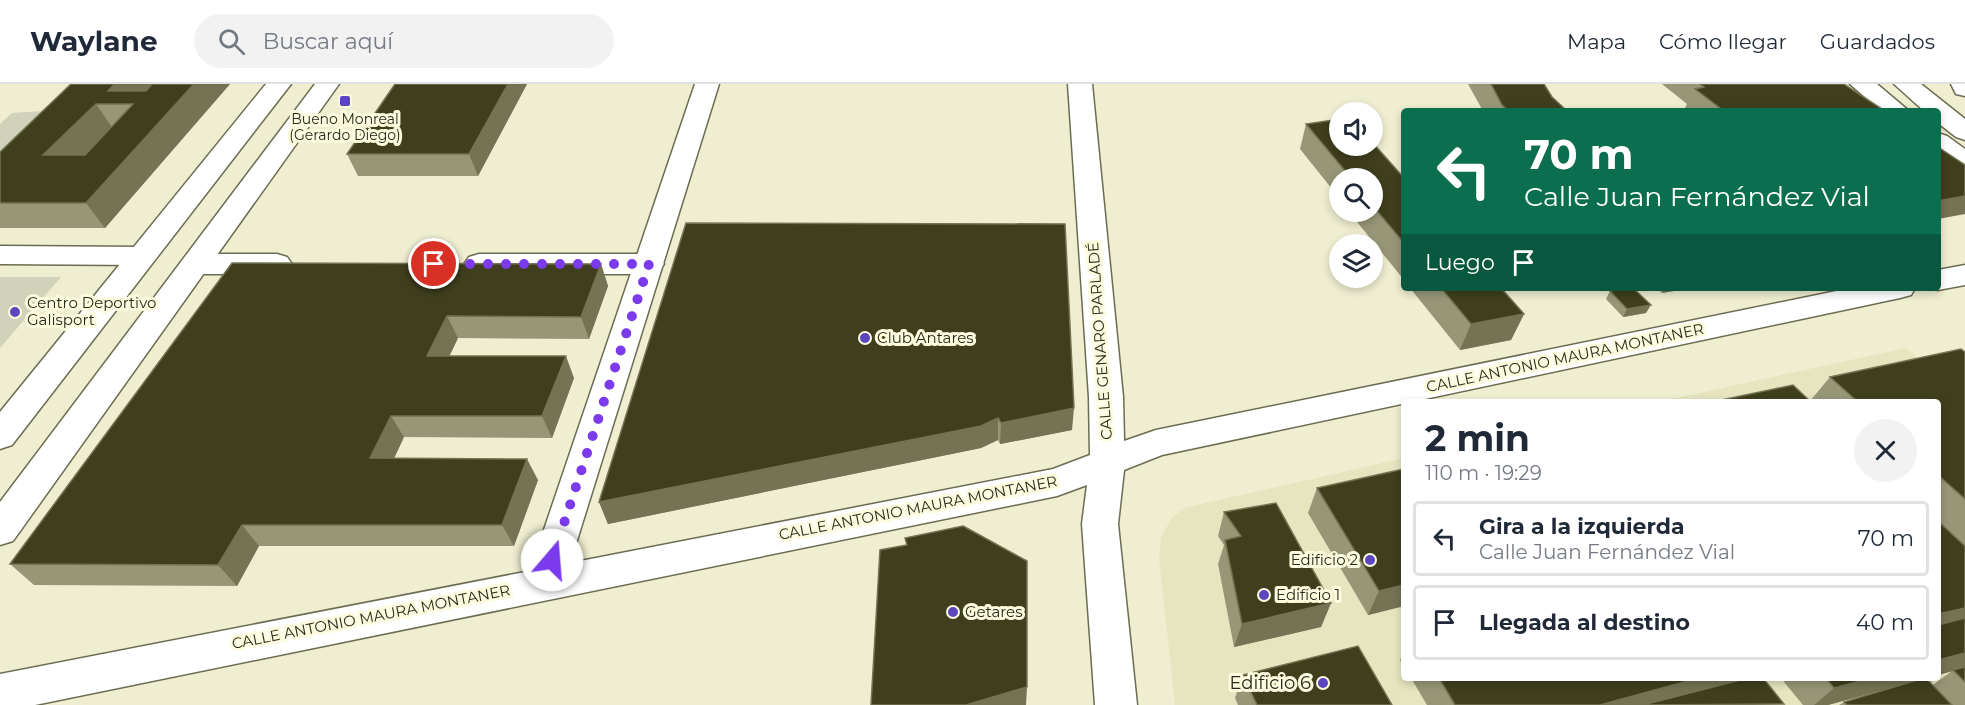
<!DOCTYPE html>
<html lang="es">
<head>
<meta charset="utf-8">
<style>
	:root { --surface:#fff; --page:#f2f2f3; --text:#1f2937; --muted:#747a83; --line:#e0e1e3 }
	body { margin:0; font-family:Montserrat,sans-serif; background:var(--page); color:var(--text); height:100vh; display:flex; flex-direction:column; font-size:22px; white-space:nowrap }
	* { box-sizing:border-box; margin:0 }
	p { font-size:20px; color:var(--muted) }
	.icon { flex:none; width:33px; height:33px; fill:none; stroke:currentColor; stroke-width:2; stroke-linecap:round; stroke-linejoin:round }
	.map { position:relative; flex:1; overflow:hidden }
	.drawer { position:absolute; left:1401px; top:315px; width:540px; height:282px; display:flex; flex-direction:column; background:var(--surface); border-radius:6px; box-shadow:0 3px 9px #0003 }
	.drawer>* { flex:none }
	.guide { position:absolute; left:1401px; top:24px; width:540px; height:183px; border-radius:6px; box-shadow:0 3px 9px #0003; background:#0b6e4f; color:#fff; overflow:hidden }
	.tools { position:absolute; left:1329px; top:18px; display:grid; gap:12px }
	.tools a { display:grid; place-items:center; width:54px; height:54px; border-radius:50%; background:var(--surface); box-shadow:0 3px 9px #0003; font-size:30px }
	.pin { position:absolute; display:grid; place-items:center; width:51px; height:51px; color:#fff; margin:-26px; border:3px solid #fff; border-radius:50%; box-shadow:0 2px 6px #0007 }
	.me { position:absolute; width:66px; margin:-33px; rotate:18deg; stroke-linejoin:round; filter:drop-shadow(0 0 4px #0008) }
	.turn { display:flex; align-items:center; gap:21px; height:126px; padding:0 24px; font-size:27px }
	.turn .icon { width:78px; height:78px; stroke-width:2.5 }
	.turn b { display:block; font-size:42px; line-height:51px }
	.then { display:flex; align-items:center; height:57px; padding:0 24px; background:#0003; gap:12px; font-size:22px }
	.round { display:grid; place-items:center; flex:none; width:63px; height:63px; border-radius:32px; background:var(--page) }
	.headline { display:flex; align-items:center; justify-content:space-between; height:102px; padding:0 24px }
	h1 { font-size:36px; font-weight:700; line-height:45px }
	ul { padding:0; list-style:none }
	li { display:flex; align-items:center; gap:18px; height:75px; margin:0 12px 9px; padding:0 12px; border:3px solid var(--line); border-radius:6px }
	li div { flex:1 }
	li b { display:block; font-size:22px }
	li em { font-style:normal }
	header { display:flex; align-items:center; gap:36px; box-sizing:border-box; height:84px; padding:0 30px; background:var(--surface); border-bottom:2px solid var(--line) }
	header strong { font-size:28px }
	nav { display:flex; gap:33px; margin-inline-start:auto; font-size:21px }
	.search { width:420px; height:54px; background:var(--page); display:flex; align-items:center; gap:15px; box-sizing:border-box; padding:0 21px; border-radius:33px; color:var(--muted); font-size:22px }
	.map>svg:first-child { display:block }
</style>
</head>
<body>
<header>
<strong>Waylane</strong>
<div class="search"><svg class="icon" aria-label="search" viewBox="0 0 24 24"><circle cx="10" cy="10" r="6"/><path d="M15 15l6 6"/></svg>Buscar aquí</div>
<nav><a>Mapa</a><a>Cómo llegar</a><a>Guardados</a></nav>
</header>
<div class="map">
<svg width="1965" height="621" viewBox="0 0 1965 621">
	<rect width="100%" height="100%" fill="#efeed1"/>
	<!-- built -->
	<path fill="#e6e5c0" d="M 1906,264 L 1965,313 L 1965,621 L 1175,621 L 1159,474 L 1161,454 L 1171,435 L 1184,424 L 1404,374 L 1404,594 L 1938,594 L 1938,318 L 1658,318 Z"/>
	<!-- green -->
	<path fill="#d2d2bb" d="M 43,27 L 0,71 L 0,40 L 12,29 Z
		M 0,193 L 61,193 L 0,264 Z"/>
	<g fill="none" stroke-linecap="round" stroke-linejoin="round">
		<!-- pedestrian casing -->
		<g stroke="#6c6c52" stroke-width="3">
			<path id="pedestrian" d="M 195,170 L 277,170 L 287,173 L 292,180 L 287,187 L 277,190 L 195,190 L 185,187 L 180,180 L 185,173 Z
				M 479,170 L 649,170 L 659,173 L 664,180 L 659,187 L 649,190 L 479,190 L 469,187 L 464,180 L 469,173 Z"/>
		</g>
		<!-- minor casing -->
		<g stroke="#6c6c52" stroke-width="3">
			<path id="minor" d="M 695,0 L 719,0 L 570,479 L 1053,385 L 1090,371 L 1089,313 L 1068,0 L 1092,0 L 1123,313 L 1124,357 L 1156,346 L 1851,204 L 1915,204 L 1911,211 L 1900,214 L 1162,371 L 1124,386 L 1118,440 L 1137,621 L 1095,621 L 1082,440 L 1087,401 L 1057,412 L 35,621 L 0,621 L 0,590 L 530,487 Z
				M 1850,0 L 1877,0 L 1909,27 L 1881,27 Z
				M 1951,0 L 1965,0 L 1965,12 L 1956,10 Z
				M 1938,49 L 1947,52 L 1965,65 L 1965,86 L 1956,84 L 1938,70 Z
				M 0,162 L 141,163 L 151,165 L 156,172 L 151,179 L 141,181 L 0,180 Z
				M 1965,181 L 1965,201 L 1938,206 L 1931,204 L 1938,204 L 1938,186 Z"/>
		</g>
		<!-- secondary casing -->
		<g stroke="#6c6c52" stroke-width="3">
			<path id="secondary" d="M 1894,0 L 1921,0 L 1965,35 L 1965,56 L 1956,53 L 1938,39 L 1938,27 L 1924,27 Z"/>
		</g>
		<!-- primary casing -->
		<g stroke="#6c6c52" stroke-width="3">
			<path id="primary" d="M 266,0 L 291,0 L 12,361 L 0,365 L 0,328 Z
				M 315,0 L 339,0 L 13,457 L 0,461 L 0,418 Z"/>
		</g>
		<!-- pedestrian -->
		<use href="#pedestrian" fill="#fff" fill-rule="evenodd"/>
		<!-- minor -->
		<use href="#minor" fill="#fff" fill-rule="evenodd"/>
		<!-- secondary -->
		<use href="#secondary" fill="#fff" fill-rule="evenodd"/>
		<!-- primary -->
		<use href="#primary" fill="#fff" fill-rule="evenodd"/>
	</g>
	<!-- wall -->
	<path fill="#979677" d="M 71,0 L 230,0 L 105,144 L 0,144 L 0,68 Z
		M 395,0 L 527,0 L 478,92 L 358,92 L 347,70 Z
		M 1468,0 L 1544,0 L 1552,13 L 1567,27 L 1483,27 Z
		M 1662,0 L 1844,0 L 1885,27 L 1685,27 L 1684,26 L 1687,20 Z
		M 1306,40 L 1404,94 L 1404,196 L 1349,128 L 1372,128 L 1372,94 L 1340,94 L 1340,115 L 1300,65 Z
		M 686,139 L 1072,346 L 1000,360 L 998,356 L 981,364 L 608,440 L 599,418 Z
		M 232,179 L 601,180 L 608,202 L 589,255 L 458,254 L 449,272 L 574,294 L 552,354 L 404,353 L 394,374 L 538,396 L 514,462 L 259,462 L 237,502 L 34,501 L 10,480 Z
		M 1410,204 L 1501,204 L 1524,230 L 1511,256 L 1460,266 Z
		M 1656,204 L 1691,204 L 1662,209 Z
		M 1610,207 L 1646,229 L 1623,233 L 1606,215 Z
		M 1965,268 L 1965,621 L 1839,621 L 1844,618 L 1887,605 L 1828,621 L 1803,621 L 1784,598 L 1788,594 L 1927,594 L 1933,601 L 1952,587 L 1938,591 L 1938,318 L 1712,318 L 1810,317 L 1830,293 Z
		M 1317,404 L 1404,522 L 1368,531 L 1308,429 Z
		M 1224,428 L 1331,519 L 1321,543 L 1234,563 L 1218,480 L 1224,461 L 1218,452 Z
		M 1404,568 L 1404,583 L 1400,576 Z
		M 1243,591 L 1392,621 L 1238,621 L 1235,614 Z
		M 1411,594 L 1763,594 L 1784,620 L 1427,621 Z"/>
	<!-- shaded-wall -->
	<path fill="#747353" d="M 115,0 L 154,0 L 134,21 L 108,7 Z
		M 194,0 L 230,0 L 105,144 L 86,119 Z
		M 508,0 L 527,0 L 478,92 L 469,70 Z
		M 96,20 L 113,45 L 62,96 L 43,71 Z
		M 1965,112 L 1965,130 L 1938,135 L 1938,117 Z
		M 601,180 L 608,202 L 589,255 L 581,233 Z
		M 1665,204 L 1691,204 L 1662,209 Z
		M 1651,221 L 1646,229 L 1623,233 L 1627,225 Z
		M 1524,230 L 1511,256 L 1460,266 L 1471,240 Z
		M 447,232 L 458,254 L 439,294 L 427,272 Z
		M 566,272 L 574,294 L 552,354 L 542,332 Z
		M 1074,324 L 1072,346 L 1000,360 L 1001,339 Z
		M 391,332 L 404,353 L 384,396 L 370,374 Z
		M 998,334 L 998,356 L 981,364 L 608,440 L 599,418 Z
		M 527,375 L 538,396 L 514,462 L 502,441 Z
		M 242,441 L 259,462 L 237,502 L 218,481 Z
		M 1404,501 L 1404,522 L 1368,531 L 1379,507 Z
		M 1331,519 L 1321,543 L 1234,563 L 1242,540 Z
		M 1965,520 L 1965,536 L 1938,547 L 1938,530 Z
		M 1965,569 L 1965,584 L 1938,591 L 1938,576 Z
		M 1699,594 L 1755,594 L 1661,621 L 1600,621 Z
		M 1872,594 L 1927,594 L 1828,621 L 1814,621 L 1834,604 Z
		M 1027,603 L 1026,621 L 966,621 Z"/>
	<!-- building -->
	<path fill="#3f3e1d" stroke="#747353" stroke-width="1.5" fill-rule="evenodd" d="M 71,0 L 115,0 L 108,7 L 146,7 L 152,0 L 194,0 L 86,119 L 0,119 L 0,68 ZM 96,20 L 133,20 L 85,71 L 43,71 Z
		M 395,0 L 508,0 L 469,70 L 347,70 Z
		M 1491,0 L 1544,0 L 1552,13 L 1567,27 L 1509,27 L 1502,21 Z
		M 1700,0 L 1844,0 L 1885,27 L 1724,27 L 1695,5 L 1704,3 Z
		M 1340,35 L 1340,62 L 1372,62 L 1372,58 L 1404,94 L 1404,159 L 1372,121 L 1372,94 L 1351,94 L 1306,40 Z
		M 1938,63 L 1965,81 L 1965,112 L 1938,117 Z
		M 686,139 L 1065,140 L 1074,324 L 1001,339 L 998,334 L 981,342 L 599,418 Z
		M 232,179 L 601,180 L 581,233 L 447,232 L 427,272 L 566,272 L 542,332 L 391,332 L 370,374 L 527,375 L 502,441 L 242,441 L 218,481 L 10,480 Z
		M 1441,204 L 1501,204 L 1524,230 L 1471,240 Z
		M 1630,204 L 1633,204 L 1651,221 L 1627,225 L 1610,207 Z
		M 1961,265 L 1965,268 L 1965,415 L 1938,391 L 1938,318 L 1858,318 L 1830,293 Z
		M 1793,301 L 1811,318 L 1712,318 Z
		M 1404,385 L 1404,501 L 1379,507 L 1317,404 Z
		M 1276,419 L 1331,519 L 1242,540 L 1225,456 L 1241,452 L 1224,428 Z
		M 1938,437 L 1965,462 L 1965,524 L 1938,530 Z
		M 963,442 L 1027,477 L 1027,603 L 966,621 L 871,621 L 880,466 L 907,461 L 905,454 Z
		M 1965,534 L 1965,569 L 1938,576 L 1938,541 Z
		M 1358,562 L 1392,621 L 1257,621 L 1243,591 Z
		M 1965,583 L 1965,598 L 1953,586 Z
		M 1439,594 L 1699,594 L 1600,621 L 1455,621 Z
		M 1748,594 L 1763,594 L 1784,620 L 1643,621 Z
		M 1826,594 L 1872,594 L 1834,604 Z
		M 1924,594 L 1926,594 L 1952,621 L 1847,621 L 1844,618 Z"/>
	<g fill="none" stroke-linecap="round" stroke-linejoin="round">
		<!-- route -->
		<path stroke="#7c3aed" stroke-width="10" stroke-dasharray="0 18" d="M 434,180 L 649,180 L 552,476"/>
	</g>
	<!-- markers -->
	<g fill="#5c45bd" stroke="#fcfbde" stroke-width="2">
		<rect x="339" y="11" width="12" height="12" rx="3"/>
		<circle cx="15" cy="228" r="6"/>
		<circle cx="865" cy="254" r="6"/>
		<circle cx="1370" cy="476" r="6"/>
		<circle cx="1264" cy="511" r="6"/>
		<circle cx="953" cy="528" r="6"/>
		<circle cx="1323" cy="599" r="6"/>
	</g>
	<g text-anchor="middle" stroke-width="6" stroke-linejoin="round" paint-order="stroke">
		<!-- far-poi labels -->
		<g font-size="14" fill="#2a291e" stroke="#fcfbde">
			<text x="345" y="40">Bueno Monreal<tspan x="345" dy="16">(Gerardo Diego)</tspan></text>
		</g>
		<!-- poi labels -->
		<g font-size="15" fill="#2a291e" stroke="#fcfbde" text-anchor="start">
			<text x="27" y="224">Centro Deportivo<tspan x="27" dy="17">Galisport</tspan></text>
			<text x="877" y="259">Club Antares</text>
			<text x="1358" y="481" text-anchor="end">Edificio 2</text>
			<text x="1276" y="516">Edificio 1</text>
			<text x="965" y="533">Getares</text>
		</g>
		<!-- street labels -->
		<g font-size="15" fill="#2a291e" stroke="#fcfbde">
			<text transform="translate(1100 257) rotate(-94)" y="5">CALLE GENARO PARLADÉ</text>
			<text transform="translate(1565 274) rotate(-12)" y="5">CALLE ANTONIO MAURA MONTANER</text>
			<text transform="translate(918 424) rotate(-11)" y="5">CALLE ANTONIO MAURA MONTANER</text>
			<text transform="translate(371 533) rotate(-11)" y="5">CALLE ANTONIO MAURA MONTANER</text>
		</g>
		<!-- near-poi labels -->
		<g font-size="18" fill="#2a291e" stroke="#fcfbde" text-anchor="end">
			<text x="1311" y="605">Edificio 6</text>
		</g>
	</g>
</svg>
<div class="tools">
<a><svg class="icon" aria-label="sound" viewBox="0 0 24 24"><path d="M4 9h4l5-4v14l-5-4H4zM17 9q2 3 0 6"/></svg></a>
<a><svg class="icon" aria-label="search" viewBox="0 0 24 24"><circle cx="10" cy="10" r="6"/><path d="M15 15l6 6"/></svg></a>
<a><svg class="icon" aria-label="layers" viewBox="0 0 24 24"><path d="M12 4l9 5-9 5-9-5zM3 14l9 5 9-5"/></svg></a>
</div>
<div class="pin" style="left:434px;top:180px;background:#d93025"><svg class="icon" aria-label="arrive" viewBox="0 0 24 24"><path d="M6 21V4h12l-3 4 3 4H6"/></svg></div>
<svg class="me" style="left:552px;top:476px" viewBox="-20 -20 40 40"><circle r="19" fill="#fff"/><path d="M0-13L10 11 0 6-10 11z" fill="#7c3aed"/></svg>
<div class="guide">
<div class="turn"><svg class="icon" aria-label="left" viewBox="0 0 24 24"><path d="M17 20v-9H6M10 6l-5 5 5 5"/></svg><div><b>70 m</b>Calle Juan Fernández Vial</div></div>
<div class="then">Luego<svg class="icon" aria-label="arrive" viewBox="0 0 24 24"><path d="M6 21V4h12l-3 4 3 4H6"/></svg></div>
</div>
<section class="drawer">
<div class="headline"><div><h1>2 min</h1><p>110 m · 19:29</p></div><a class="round"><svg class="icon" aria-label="close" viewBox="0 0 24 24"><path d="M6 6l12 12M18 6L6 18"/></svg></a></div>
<ul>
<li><svg class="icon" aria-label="left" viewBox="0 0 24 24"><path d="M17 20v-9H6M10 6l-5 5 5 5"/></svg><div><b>Gira a la izquierda</b><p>Calle Juan Fernández Vial</p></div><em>70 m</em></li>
<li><svg class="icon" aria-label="arrive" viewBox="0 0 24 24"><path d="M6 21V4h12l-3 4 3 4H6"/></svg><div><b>Llegada al destino</b></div><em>40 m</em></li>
</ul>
</section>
</div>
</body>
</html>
